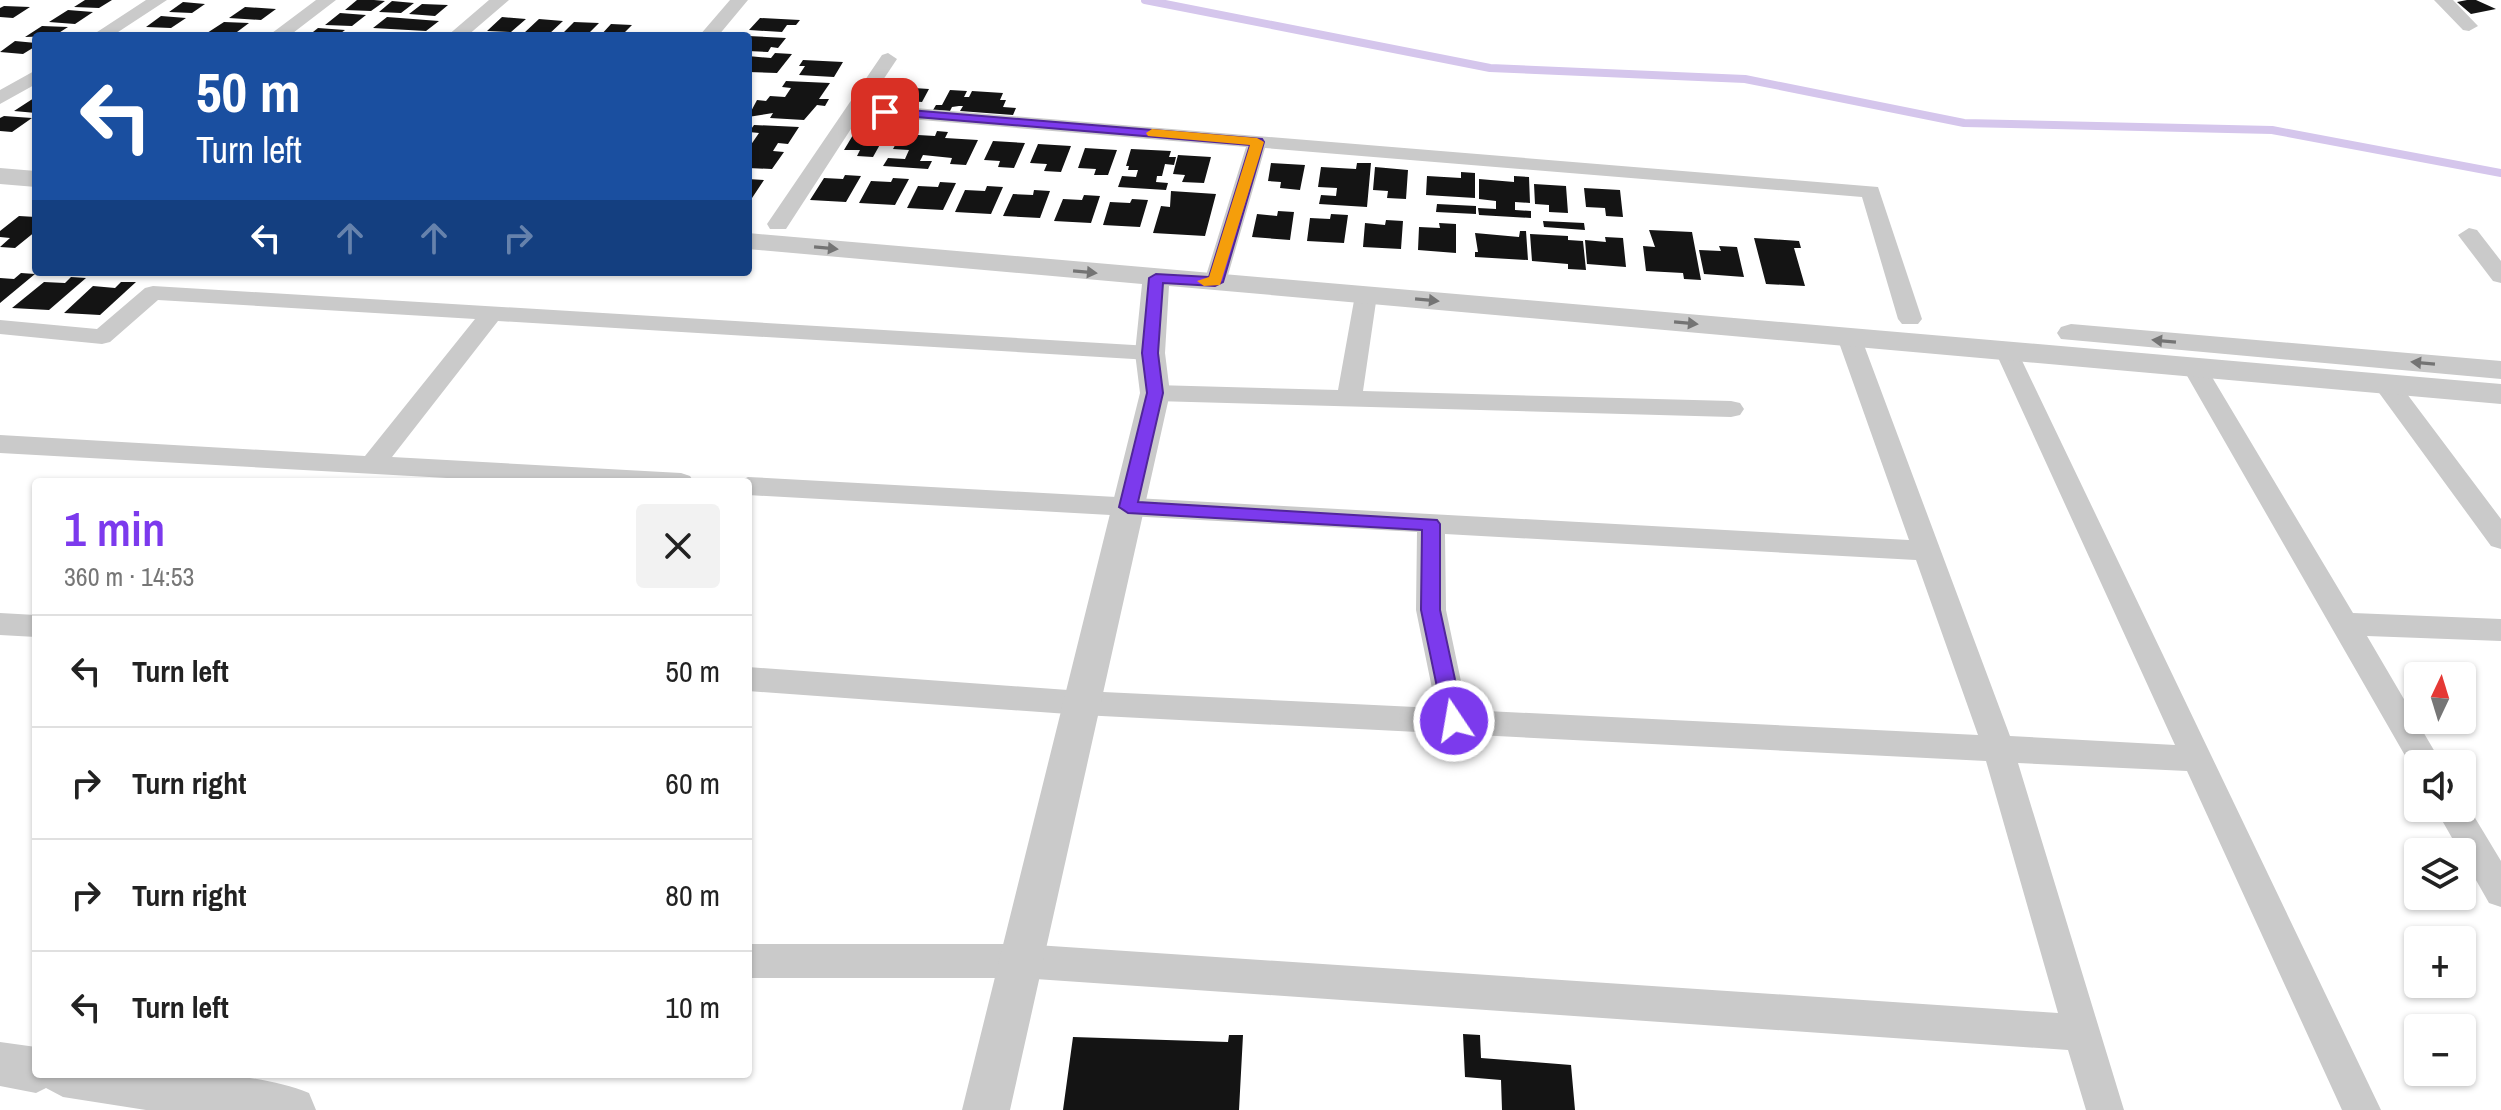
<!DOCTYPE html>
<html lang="en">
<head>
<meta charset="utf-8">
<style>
	:root { --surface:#fff; --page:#f2f2f2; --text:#222; --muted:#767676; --line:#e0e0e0; --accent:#7c3aed }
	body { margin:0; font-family:"Archivo Narrow",sans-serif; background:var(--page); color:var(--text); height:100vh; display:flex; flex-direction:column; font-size:30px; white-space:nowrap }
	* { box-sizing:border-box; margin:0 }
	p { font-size:26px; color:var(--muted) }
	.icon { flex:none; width:44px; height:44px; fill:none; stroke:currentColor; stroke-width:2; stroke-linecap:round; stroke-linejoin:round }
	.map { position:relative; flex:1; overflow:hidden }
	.sheet { position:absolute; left:32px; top:478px; width:720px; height:600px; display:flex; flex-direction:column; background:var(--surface); border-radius:8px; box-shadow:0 2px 6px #0004 }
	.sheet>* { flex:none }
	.hud { position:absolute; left:32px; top:32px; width:720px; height:244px; border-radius:8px; box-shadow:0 2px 6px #0004; background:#1a4fa0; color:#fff; overflow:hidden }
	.needle { width:52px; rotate:4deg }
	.controls { position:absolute; left:2404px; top:662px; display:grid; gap:16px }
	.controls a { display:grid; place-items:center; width:72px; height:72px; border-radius:8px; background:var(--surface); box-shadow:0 2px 6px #0004; font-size:40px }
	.pin { position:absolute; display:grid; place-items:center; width:68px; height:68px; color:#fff; margin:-34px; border-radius:16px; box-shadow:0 4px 12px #0006 }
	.me { position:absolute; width:88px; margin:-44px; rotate:348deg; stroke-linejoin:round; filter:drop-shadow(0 0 6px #0008) }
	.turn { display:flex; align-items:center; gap:28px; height:168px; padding:0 32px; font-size:36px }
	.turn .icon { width:104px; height:104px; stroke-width:2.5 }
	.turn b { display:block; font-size:56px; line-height:68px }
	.lanes { display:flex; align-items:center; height:76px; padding:0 32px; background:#0003; justify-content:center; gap:40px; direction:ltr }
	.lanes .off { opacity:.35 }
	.round { display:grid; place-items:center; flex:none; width:84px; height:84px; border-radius:8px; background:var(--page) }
	.headline { display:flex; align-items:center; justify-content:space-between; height:136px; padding:0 32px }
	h1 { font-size:48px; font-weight:600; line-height:60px; color:var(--accent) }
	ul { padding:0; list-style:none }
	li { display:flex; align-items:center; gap:24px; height:112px; padding:0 32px; border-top:2px solid var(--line) }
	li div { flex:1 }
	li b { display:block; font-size:30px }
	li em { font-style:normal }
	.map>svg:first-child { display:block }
</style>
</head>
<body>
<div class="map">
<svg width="2501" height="1110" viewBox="0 0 2501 1110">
	<rect width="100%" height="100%" fill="#fff"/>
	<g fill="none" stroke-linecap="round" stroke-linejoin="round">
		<!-- stream -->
		<path stroke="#d5c6ec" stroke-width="8" d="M 1145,0 L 1490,68 L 1745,79 L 1964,123 L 2272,130 L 2501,173"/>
	</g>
	<!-- building -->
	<path fill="#141414" d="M 85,0 L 112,0 L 99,8 L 74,7 Z
		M 357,0 L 374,0 L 385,1 L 371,11 L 345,10 Z
		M 2467,0 L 2476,0 L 2496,9 L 2471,14 L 2457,2 Z
		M 392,1 L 414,3 L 401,13 L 379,12 Z
		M 183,2 L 205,4 L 192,13 L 169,12 Z
		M 422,4 L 448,5 L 435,16 L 409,14 Z
		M 4,6 L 30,7 L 13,18 L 0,17 L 0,8 Z
		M 245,7 L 276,9 L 261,20 L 229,18 Z
		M 68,10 L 93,12 L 75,24 L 49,22 Z
		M 340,13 L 366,15 L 352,26 L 325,25 Z
		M 161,16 L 186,18 L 171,28 L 146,27 Z
		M 387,17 L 439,21 L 426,31 L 373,28 Z
		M 502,17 L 526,19 L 511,32 L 487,31 Z
		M 760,18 L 800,20 L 796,25 L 787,25 L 782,32 L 749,30 Z
		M 539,19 L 563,21 L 548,35 L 524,33 Z
		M 224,22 L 249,23 L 233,35 L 207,33 Z
		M 574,22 L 599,23 L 586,36 L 561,35 Z
		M 611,24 L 632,25 L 621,36 L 600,36 Z
		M 42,26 L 68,27 L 54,36 L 25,37 Z
		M 318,28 L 345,30 L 337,36 L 308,36 Z
		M 748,36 L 786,38 L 778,48 L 771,47 L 768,52 L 748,51 Z
		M 15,41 L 36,43 L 36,46 L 23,54 L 0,52 Z
		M 775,53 L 792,54 L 777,73 L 748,72 L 748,56 L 771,58 Z
		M 803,60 L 843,62 L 834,77 L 799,75 L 805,66 L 799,66 Z
		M 786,81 L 830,83 L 819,99 L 829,99 L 825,106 L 817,105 L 804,120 L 770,118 L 773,113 L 748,117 L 757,100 L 766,101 L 770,96 L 785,97 L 791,88 L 782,87 Z
		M 899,87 L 929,89 L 922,102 L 892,100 Z
		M 950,90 L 967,91 L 964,97 L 969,97 L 972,91 L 1003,93 L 1000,100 L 1006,100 L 1003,107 L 1016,108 L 1013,115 L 960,111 L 963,106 L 959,106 L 952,107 L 950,111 L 933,110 L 936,105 L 942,105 Z
		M 34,98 L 36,113 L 14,111 Z
		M 4,116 L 32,118 L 12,132 L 0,131 L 0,118 Z
		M 754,125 L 799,127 L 788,144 L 778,143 L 773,151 L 784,152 L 772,169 L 748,168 L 748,149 L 759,133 L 749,132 Z
		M 856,130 L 887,132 L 873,157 L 857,156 L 860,150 L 844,150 Z
		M 937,131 L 948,132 L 945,138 L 978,140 L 966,165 L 950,164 L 952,158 L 923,155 L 920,161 L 932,161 L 928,169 L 883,166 L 888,158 L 905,159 L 909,150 L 893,149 L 901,134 L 935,136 Z
		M 993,141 L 1025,143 L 1014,168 L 998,167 L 1000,161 L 984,160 Z
		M 1038,144 L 1071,146 L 1061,172 L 1044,171 L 1047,164 L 1030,163 Z
		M 1085,148 L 1117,150 L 1108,175 L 1094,175 L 1096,169 L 1078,168 Z
		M 1131,149 L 1171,151 L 1169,157 L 1176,157 L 1174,165 L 1165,164 L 1162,176 L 1157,176 L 1156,182 L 1168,183 L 1166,190 L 1118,187 L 1122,176 L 1136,177 L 1138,170 L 1128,170 L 1129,166 L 1126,166 Z
		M 1178,155 L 1211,157 L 1204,183 L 1182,182 L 1185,175 L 1173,174 Z
		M 1271,163 L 1305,165 L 1300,190 L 1280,188 L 1281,182 L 1268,181 Z
		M 1357,163 L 1371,163 L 1367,207 L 1319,204 L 1321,195 L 1336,196 L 1337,188 L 1318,187 L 1321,167 L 1356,169 Z
		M 1375,167 L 1408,170 L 1406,199 L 1387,198 L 1388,191 L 1373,190 Z
		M 1461,172 L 1475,173 L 1475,198 L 1426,195 L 1427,176 L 1461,178 Z
		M 845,175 L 861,176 L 846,202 L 810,200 L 824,178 L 843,179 Z
		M 1514,176 L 1529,177 L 1530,203 L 1515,202 L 1515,210 L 1531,211 L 1531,218 L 1479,215 L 1478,208 L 1496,209 L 1496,201 L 1479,199 L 1479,179 L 1514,182 Z
		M 893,178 L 909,179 L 895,205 L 859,203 L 871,181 L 891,182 Z
		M 748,179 L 764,180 L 752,198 L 748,198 Z
		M 940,182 L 956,183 L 943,210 L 907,208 L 918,186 L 938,187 Z
		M 1534,184 L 1566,186 L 1568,213 L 1549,212 L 1549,205 L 1535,204 Z
		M 987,186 L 1003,187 L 991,214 L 955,212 L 965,190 L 985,191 Z
		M 1584,188 L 1620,190 L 1623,217 L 1606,216 L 1605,208 L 1586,207 Z
		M 1034,190 L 1050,191 L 1040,218 L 1003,216 L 1013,194 L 1033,195 Z
		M 1171,191 L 1216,194 L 1205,236 L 1153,233 L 1161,206 L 1170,207 Z
		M 1084,195 L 1100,196 L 1091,223 L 1054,221 L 1063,199 L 1082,200 Z
		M 1132,199 L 1148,200 L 1140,227 L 1103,225 L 1110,202 L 1130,203 Z
		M 1437,204 L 1476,206 L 1476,214 L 1436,212 Z
		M 1278,211 L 1294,212 L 1290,240 L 1252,237 L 1257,214 L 1277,216 Z
		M 1331,214 L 1348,215 L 1344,243 L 1307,241 L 1310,218 L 1330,219 Z
		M 19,216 L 36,217 L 36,231 L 15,248 L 0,247 L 10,238 L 0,237 L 0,231 Z
		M 1386,220 L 1403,221 L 1401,249 L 1363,247 L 1365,223 L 1385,225 Z
		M 1543,221 L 1584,223 L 1585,230 L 1544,227 Z
		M 1439,223 L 1456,224 L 1456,253 L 1418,250 L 1419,227 L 1440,228 Z
		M 1649,230 L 1692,232 L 1701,280 L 1684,279 L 1683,273 L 1646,271 L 1643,246 L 1655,247 Z
		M 1520,231 L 1526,231 L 1528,260 L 1475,257 L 1475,252 L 1478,252 L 1475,233 L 1519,237 Z
		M 1530,234 L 1568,236 L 1568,240 L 1583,241 L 1586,270 L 1568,269 L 1568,264 L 1532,261 Z
		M 1605,237 L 1623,238 L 1626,267 L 1587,264 L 1585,240 L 1606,242 Z
		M 1754,238 L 1799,241 L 1801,248 L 1794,248 L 1805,286 L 1766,284 Z
		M 1719,246 L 1737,247 L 1744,277 L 1704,274 L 1699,250 L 1721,251 Z
		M 21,273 L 35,274 L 0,303 L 0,278 L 14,279 Z
		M 71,277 L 86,278 L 49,310 L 12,308 L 44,282 L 65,283 Z
		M 121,282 L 136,282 L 100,315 L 64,313 L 93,286 L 115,288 Z
		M 1463,1034 L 1480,1035 L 1481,1058 L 1571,1065 L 1575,1110 L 1502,1110 L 1501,1080 L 1465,1077 Z
		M 1229,1035 L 1243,1035 L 1239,1110 L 1063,1110 L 1073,1037 L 1228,1042 Z"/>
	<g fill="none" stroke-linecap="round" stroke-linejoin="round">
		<!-- minor -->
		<path fill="#cacaca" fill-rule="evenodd" d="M 146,0 L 167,0 L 112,36 L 91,36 Z
			M 316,0 L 336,0 L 289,36 L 268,36 Z
			M 489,0 L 509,0 L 467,36 L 447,36 Z
			M 730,0 L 748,0 L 718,36 L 699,36 Z
			M 2434,0 L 2453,0 L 2478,26 L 2469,31 L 2463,30 Z
			M 888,53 L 897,59 L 867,104 L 1878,187 L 1922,319 L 1918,324 L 1902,324 L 1898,319 L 1862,197 L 1265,148 L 1226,282 L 1223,287 L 1207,287 L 1204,282 L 1246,147 L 860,115 L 786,229 L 770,229 L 767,224 L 882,55 Z
			M 36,70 L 36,84 L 0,104 L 0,90 Z
			M 2469,228 L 2477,230 L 2501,261 L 2501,283 L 2493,281 L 2458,235 Z
			M 153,286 L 1150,346 L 1159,348 L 1162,353 L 1159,358 L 1150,360 L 498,321 L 392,457 L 681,473 L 690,476 L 694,482 L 520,482 L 0,453 L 0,435 L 365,456 L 475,319 L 158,300 L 110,342 L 102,344 L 0,334 L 0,320 L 97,329 L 145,288 Z
			M 1366,288 L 1374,290 L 1377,295 L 1363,391 L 1731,401 L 1740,403 L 1744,409 L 1740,415 L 1731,417 L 1155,401 L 1146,399 L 1143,393 L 1146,387 L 1155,385 L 1338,390 L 1355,295 L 1358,290 Z
			M 1849,330 L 1857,332 L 1861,337 L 2010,736 L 2175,745 L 1995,351 L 1999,346 L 2015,346 L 2381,1110 L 2342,1110 L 2187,771 L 2018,763 L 2124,1110 L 2086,1110 L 2068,1050 L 1021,978 L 748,978 L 748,944 L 1021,944 L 2058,1013 L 1986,761 L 1082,715 L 748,691 L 748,667 L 1082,691 L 1436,708 L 1416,610 L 1417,532 L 748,495 L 748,482 L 737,482 L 748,477 L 1909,540 L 1837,337 L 1841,332 ZM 1445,534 L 1916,560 L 1978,735 L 1467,710 L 1446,610 Z
			M 2194,359 L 2203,362 L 2206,367 L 2353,613 L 2501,619 L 2501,641 L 2367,636 L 2442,764 L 2418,764 L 2418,774 L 2415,773 L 2182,367 L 2185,362 Z
			M 2386,376 L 2395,378 L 2501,519 L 2501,549 L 2491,546 L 2377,390 L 2374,384 L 2377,378 Z
			M 0,613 L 36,615 L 36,637 L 0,635 Z
			M 2463,798 L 2501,861 L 2501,907 L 2489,903 L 2435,808 L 2462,808 Z"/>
		<!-- tertiary -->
		<path fill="#cacaca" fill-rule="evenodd" d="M 0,168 L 36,171 L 36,187 L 0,184 Z
			M 748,233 L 2501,384 L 2501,404 L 1169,286 L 1165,353 L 1170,393 L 1010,1110 L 962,1110 L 1140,393 L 1135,353 L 1142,284 L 748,249 Z
			M 2071,324 L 2501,361 L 2501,379 L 2061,339 L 2057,333 L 2061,327 Z
			M 0,1042 L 36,1047 L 36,1074 C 117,1074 234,1063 309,1093 L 316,1110 L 146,1110 L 63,1097 L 46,1088 L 36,1093 L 0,1086 Z"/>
	</g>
	<!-- one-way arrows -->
	<defs><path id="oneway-solid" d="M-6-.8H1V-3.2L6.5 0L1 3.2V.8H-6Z" transform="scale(2)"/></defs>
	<g fill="#747474">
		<use href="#oneway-solid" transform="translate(826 248) rotate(5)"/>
		<use href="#oneway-solid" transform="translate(1085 272) rotate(5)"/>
		<use href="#oneway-solid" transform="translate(1427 300) rotate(5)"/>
		<use href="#oneway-solid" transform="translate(1686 323) rotate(5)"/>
		<use href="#oneway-solid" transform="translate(2164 341) rotate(-175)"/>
		<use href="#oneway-solid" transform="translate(2423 363) rotate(-175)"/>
	</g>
	<!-- route -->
	<path fill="#7c3aed" stroke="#51269a" stroke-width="2" d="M 885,108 L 1262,139 L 1264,142 L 1223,282 L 1215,286 L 1163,283 L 1158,353 L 1163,393 L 1138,502 L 1437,520 L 1440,524 L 1440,610 L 1464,721 L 1461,727 L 1447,727 L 1444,721 L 1421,610 L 1422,530 L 1128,513 L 1119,507 L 1147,393 L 1142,353 L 1149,278 L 1156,274 L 1209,277 L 1250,145 L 881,114 L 881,109 Z"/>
	<!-- slow -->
	<path fill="#f59e0b" d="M 1152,129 L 1257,138 L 1264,142 L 1220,285 L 1204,286 L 1197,281 L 1209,277 L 1250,145 L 1148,136 L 1146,133 Z"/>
</svg>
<div class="controls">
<a><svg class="needle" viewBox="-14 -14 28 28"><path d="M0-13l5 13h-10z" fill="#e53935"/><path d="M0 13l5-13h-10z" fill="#767676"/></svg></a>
<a><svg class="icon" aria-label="sound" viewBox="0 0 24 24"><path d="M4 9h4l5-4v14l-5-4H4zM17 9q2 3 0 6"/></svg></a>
<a><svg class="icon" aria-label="layers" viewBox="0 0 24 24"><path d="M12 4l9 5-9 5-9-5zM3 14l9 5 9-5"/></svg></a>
<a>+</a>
<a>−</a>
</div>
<div class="pin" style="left:885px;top:112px;background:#d93025"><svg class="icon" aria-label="arrive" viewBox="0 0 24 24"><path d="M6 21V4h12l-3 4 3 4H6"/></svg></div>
<svg class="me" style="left:1454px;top:721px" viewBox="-20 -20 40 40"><circle r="17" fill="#7c3aed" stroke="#fff" stroke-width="3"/><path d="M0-11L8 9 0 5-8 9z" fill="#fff"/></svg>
<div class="hud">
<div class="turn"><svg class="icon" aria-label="left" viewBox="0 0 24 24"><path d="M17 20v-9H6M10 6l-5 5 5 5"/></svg><div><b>50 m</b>Turn left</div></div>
<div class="lanes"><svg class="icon" aria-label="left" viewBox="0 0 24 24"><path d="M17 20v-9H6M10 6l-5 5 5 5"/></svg><svg class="icon off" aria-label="ahead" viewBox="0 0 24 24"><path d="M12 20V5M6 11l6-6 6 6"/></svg><svg class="icon off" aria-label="ahead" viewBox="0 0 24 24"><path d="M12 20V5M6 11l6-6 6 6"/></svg><svg class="icon off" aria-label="right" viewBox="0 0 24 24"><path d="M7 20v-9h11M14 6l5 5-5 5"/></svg></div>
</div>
<section class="sheet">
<div class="headline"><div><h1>1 min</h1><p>360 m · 14:53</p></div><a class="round"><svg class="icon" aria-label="close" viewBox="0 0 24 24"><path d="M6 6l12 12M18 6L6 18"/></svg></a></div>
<ul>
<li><svg class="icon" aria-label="left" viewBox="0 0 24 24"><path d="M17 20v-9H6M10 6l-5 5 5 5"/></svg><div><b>Turn left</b></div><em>50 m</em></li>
<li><svg class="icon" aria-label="right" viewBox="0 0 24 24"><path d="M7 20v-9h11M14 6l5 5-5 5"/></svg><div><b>Turn right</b></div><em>60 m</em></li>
<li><svg class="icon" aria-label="right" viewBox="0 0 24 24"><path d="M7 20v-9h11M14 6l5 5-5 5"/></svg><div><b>Turn right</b></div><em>80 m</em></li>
<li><svg class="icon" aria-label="left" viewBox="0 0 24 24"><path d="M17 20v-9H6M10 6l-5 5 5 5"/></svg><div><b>Turn left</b></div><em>10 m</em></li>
</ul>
</section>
</div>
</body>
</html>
